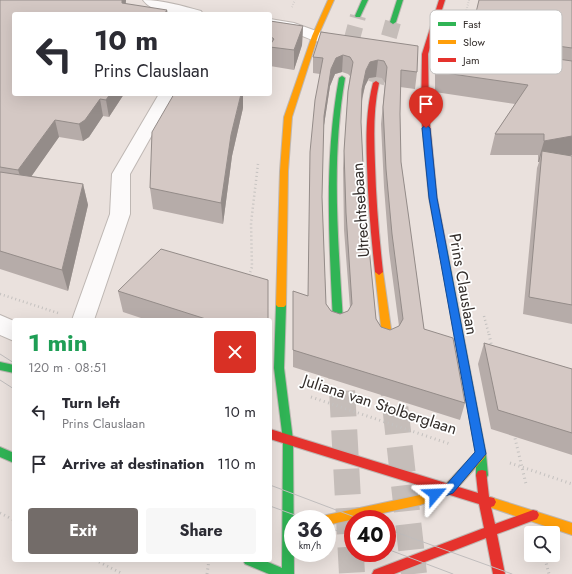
<!DOCTYPE html>
<html lang="en">
<head>
<meta charset="utf-8">
<style>
	:root { --surface:#fff; --page:#f7f7f7; --text:#2b2b33; --muted:#7c7c81; --accent:#736c69 }
	body { margin:0; font-family:Jost,sans-serif; background:var(--page); color:var(--text); height:100vh; display:flex; flex-direction:column; font-size:15px; white-space:nowrap }
	* { box-sizing:border-box; margin:0 }
	p { font-size:13px; color:var(--muted) }
	.icon { flex:none; width:22px; height:22px; fill:none; stroke:currentColor; stroke-width:2; stroke-linecap:round; stroke-linejoin:round }
	.map { position:relative; flex:1; overflow:hidden }
	.side { position:absolute; left:12px; top:318px; width:260px; height:244px; display:flex; flex-direction:column; background:var(--surface); border-radius:4px; box-shadow:0 4px 16px #0002 }
	.side>* { flex:none }
	.hud { position:absolute; left:12px; top:12px; width:260px; height:84px; border-radius:4px; box-shadow:0 4px 16px #0002; background:#fff; color:var(--text); overflow:hidden }
	.controls { position:absolute; left:524px; top:526px; display:grid; gap:8px }
	.controls a { display:grid; place-items:center; width:36px; height:36px; border-radius:4px; background:var(--surface); box-shadow:0 4px 16px #0002; font-size:20px }
	.speed { position:absolute; left:284px; top:510px; display:flex; gap:8px; font-size:20px; font-weight:700; text-align:center }
	.speed>* { display:grid; place-content:center; width:52px; height:52px; border-radius:50%; background:var(--surface); box-shadow:0 4px 16px #0002; line-height:1 }
	.speed small { font-size:10px; font-weight:400 }
	.speed .limit { border:6px solid #d22; background:#fff; color:#111 }
	.pin { position:absolute; display:grid; place-items:center; width:34px; height:34px; color:#fff; margin:-41px -17px; border-radius:50% 50% 50% 0; rotate:-45deg; box-shadow:0 0 4px #0007 }
	.pin .icon { rotate:45deg }
	.me { position:absolute; width:44px; margin:-22px; rotate:64deg; stroke-linejoin:round; filter:drop-shadow(0 0 3px #0008) }
	.turn { display:flex; align-items:center; gap:14px; height:84px; padding:0 16px; font-size:18px }
	.turn .icon { width:52px; height:52px; stroke-width:2.5 }
	.turn b { display:block; font-size:28px; line-height:34px }
	.round { display:grid; place-items:center; flex:none; width:42px; height:42px; border-radius:4px; background:var(--page) }
	.overview { display:flex; align-items:center; justify-content:space-between; height:68px; padding:0 16px }
	h1 { font-size:24px; font-weight:700; line-height:30px; color:#1e9e55 }
	.action { display:flex; gap:8px; margin-top:auto; padding:8px 16px }
	.action a { flex:1; height:46px; border-radius:4px; background:var(--accent); color:#fff; font-size:16px; font-weight:700; line-height:46px; text-align:center }
	.action a+a { background:var(--page); color:var(--text) }
	ul { padding:0; list-style:none }
	li { display:flex; align-items:center; gap:12px; height:52px; padding:0 16px }
	li div { flex:1 }
	li b { display:block; font-size:15px }
	li em { font-style:normal }
	.map>svg:first-child { display:block }
</style>
</head>
<body>
<div class="map">
<svg width="572" height="574" viewBox="0 0 572 574">
	<rect width="100%" height="100%" fill="#eae1dd"/>
	<g fill="none" stroke-linecap="round" stroke-linejoin="round">
		<!-- primary-tunnel-far1 -->
		<path stroke="#c5bdb9" stroke-width="16" stroke-dasharray="16 8" stroke-linecap="butt" d="M 345,65 L 358,16
			M 376,83 L 393,22"/>
		<!-- primary-tunnel -->
		<path stroke="#c5bdb9" stroke-width="26" stroke-dasharray="26 13" stroke-linecap="butt" d="M 340,352 L 352,574
			M 391,369 L 414,574"/>
		<!-- street casing -->
		<g stroke="#beb7b3" stroke-width="2">
			<path id="street" d="M 143,0 C 163,0 182,6 201,11 L 203,14 C 186,14 154,16 143,0 Z
				M 270,19 L 294,23 L 319,32 L 342,37 L 345,40 L 342,43 C 323,48 304,35 285,30 C 280,29 275,28 270,27 Z
				M 159,94 L 175,94 L 130,174 L 130,214 L 94,320 L 72,320 L 110,214 L 112,174 Z
				M 0,315 L 14,321 L 14,341 L 0,335 Z"/>
		</g>
		<!-- fast casing -->
		<g stroke="#beb7b3" stroke-width="2">
			<path id="fast" d="M 362,0 L 368,0 L 360,17 L 356,17 L 355,16 Z
				M 397,0 L 403,0 L 396,22 L 393,24 L 390,22 Z
				M 342,76 L 345,78 C 331,159 338,239 343,321 L 341,324 L 335,324 L 333,321 C 329,239 324,159 339,78 Z
				M 442,241 L 446,244 L 486,454 L 488,475 L 486,479 L 482,480 L 478,479 L 476,475 L 476,454 L 438,244 Z
				M 281,302 L 284,303 L 286,305 L 284,368 L 293,440 L 294,574 L 269,574 L 245,564 L 243,560 L 263,560 L 282,568 L 283,440 L 274,368 L 276,305 L 278,303 Z
				M 0,362 L 14,365 L 14,373 L 0,370 Z
				M 0,447 L 14,453 L 14,463 L 0,457 Z"/>
		</g>
		<!-- slow casing -->
		<g stroke="#beb7b3" stroke-width="2">
			<path id="slow" d="M 328,0 L 334,0 L 318,36 L 292,117 L 288,171 L 286,305 L 284,307 L 278,307 L 276,305 L 280,171 L 284,117 L 312,36 Z
				M 379,269 L 383,272 L 392,336 L 390,339 L 384,339 L 382,336 L 375,272 Z
				M 481,449 L 485,451 L 486,454 L 485,457 L 453,493 L 420,505 L 327,525 L 327,519 L 322,519 L 323,516 L 327,515 L 420,495 L 445,485 L 477,451 Z
				M 490,497 L 572,523 L 572,535 L 486,506 L 484,502 L 486,498 Z"/>
		</g>
		<!-- jam casing -->
		<g stroke="#beb7b3" stroke-width="2">
			<path id="jam" d="M 439,0 L 445,0 L 428,54 L 429,114 L 437,198 L 446,244 L 442,247 L 438,244 L 429,198 L 421,114 L 422,54 Z
				M 376,81 L 379,83 C 373,110 374,137 375,165 C 376,201 379,236 383,272 L 379,275 L 375,272 C 371,236 368,201 367,165 C 366,137 366,110 373,83 Z
				M 270,429 L 478,493 L 476,475 L 478,471 L 482,470 L 486,471 L 489,497 L 494,498 L 496,502 L 494,506 L 491,507 L 495,524 L 533,510 L 537,511 L 539,515 L 537,519 L 497,534 L 505,574 L 493,574 L 486,538 L 394,574 L 372,574 L 374,570 L 484,528 L 479,504 L 270,439 Z"/>
		</g>
		<!-- path-far2 -->
		<path stroke="#c4c1bf" stroke-width="2" stroke-dasharray="0.5 2" stroke-linecap="butt" d="M 292,7 L 295,0
			M 461,32 L 469,0"/>
		<!-- path-far1 -->
		<path stroke="#c4c1bf" stroke-width="2.5" stroke-dasharray="1 3" stroke-linecap="butt" d="M 249,276 L 252,267 L 251,223 L 258,164
			M 0,294 L 58,313
			M 484,316 L 489,335"/>
		<!-- path -->
		<path stroke="#c4c1bf" stroke-width="3" stroke-dasharray="1 3.5" stroke-linecap="butt" d="M 489,334 L 492,348
			M 311,397 L 450,444
			M 514,434 L 526,484
			M 510,463 L 572,484
			M 0,513 L 14,520
			M 544,555 L 549,574
			M 95,560 L 123,574
			M 207,574 L 209,560"/>
		<!-- street -->
		<use href="#street" fill="#fcfafa" fill-rule="evenodd"/>
		<!-- fast -->
		<use href="#fast" fill="#30b455" fill-rule="evenodd"/>
		<!-- slow -->
		<use href="#slow" fill="#ff9f0a" fill-rule="evenodd"/>
		<!-- jam -->
		<use href="#jam" fill="#e5322d" fill-rule="evenodd"/>
		<!-- tram -->
		<path stroke="#c0bdbd" stroke-width="1" d="M 0,354 L 14,363
			M 0,380 L 14,389
			M 270,485 L 360,519
			M 270,506 L 306,519
			M 327,527 L 353,537
			M 387,529 L 512,574
			M 387,549 L 453,574"/>
	</g>
	<!-- wall -->
	<path fill="#b6aca9" fill-rule="evenodd" d="M 0,0 L 126,0 L 125,4 L 14,94 L 124,94 L 109,117 L 103,116 L 89,137 L 83,141 L 59,137 L 31,176 L 83,184 L 88,205 L 68,291 L 0,269 Z
		M 572,0 L 572,155 L 570,155 L 572,156 L 572,324 L 523,314 L 537,168 L 539,162 L 538,162 L 538,155 L 490,155 L 495,134 L 515,104 L 435,92 L 435,62 L 438,42 L 455,44 L 457,32 Z
		M 270,21 L 303,26 L 302,45 L 294,70 L 270,66 Z
		M 321,32 L 417,72 L 415,89 L 400,87 L 400,114 L 401,162 L 424,329 L 465,403 L 460,420 L 293,367 L 293,291 L 308,296 L 320,74 L 313,73 L 313,57 ZM 342,72 L 348,74 L 350,76 L 348,91 L 343,168 L 344,230 L 350,308 L 348,311 L 340,314 L 331,311 L 326,304 L 322,197 L 323,131 L 330,86 L 335,74 ZM 376,77 L 382,78 L 385,83 L 381,124 L 384,187 L 389,251 L 399,326 L 390,330 L 381,327 L 376,319 L 365,207 L 361,122 L 362,101 L 365,86 L 369,78 Z
		M 243,108 L 232,156 L 223,224 L 153,209 L 150,188 Z
		M 268,280 L 268,320 L 147,320 L 123,312 L 118,291 Z
		M 484,343 L 572,369 L 572,455 L 491,429 L 478,364 Z"/>
	<!-- shaded-wall -->
	<path fill="#948c89" d="M 122,0 L 126,0 L 125,14 L 122,3 Z
		M 167,10 L 168,14 L 164,14 Z
		M 303,26 L 302,45 L 294,70 L 294,50 Z
		M 343,55 L 342,72 L 335,74 L 330,86 L 323,132 L 324,116 L 331,69 L 336,58 Z
		M 378,60 L 376,77 L 369,78 L 365,86 L 360,106 L 362,89 L 366,70 L 370,62 Z
		M 110,94 L 124,94 L 109,117 L 106,100 Z
		M 241,94 L 243,94 L 243,108 L 232,156 L 223,224 L 221,203 L 231,135 Z
		M 100,99 L 103,116 L 89,137 L 83,141 L 79,124 Z
		M 55,120 L 59,137 L 24,187 L 18,170 Z
		M 572,136 L 572,155 L 541,161 L 542,151 L 539,162 L 538,162 L 544,141 Z
		M 83,184 L 88,205 L 68,291 L 62,270 Z"/>
	<!-- building -->
	<path fill="#d4c8c4" stroke="#948c89" fill-rule="evenodd" d="M 0,0 L 122,0 L 122,3 L 167,10 L 164,14 L 14,14 L 14,94 L 110,94 L 106,100 L 100,99 L 85,120 L 79,124 L 55,120 L 18,170 L 0,167 Z
		M 479,0 L 572,0 L 572,48 L 457,32 L 473,25 Z
		M 270,21 L 303,26 L 294,50 L 270,47 L 270,45 L 274,39 L 270,36 Z
		M 321,32 L 418,46 L 417,72 L 401,70 L 400,114 L 401,162 L 409,219 L 424,329 L 453,338 L 465,403 L 293,350 L 293,291 L 308,296 L 310,152 L 315,100 L 323,58 L 313,57 ZM 343,55 L 350,57 L 353,62 L 348,91 L 344,151 L 346,213 L 352,304 L 348,311 L 340,314 L 331,311 L 326,304 L 322,197 L 324,116 L 331,69 L 336,58 ZM 378,60 L 384,61 L 387,67 L 383,107 L 386,169 L 392,234 L 403,319 L 399,326 L 390,330 L 381,327 L 376,319 L 365,207 L 361,122 L 362,89 L 366,70 L 370,62 Z
		M 438,42 L 572,61 L 572,136 L 544,141 L 544,134 L 495,134 L 528,85 L 438,72 Z
		M 174,94 L 241,94 L 231,135 L 221,203 L 150,188 L 152,132 Z
		M 542,151 L 572,156 L 572,305 L 529,297 Z
		M 0,172 L 83,184 L 62,270 L 0,251 Z
		M 161,249 L 268,280 L 268,320 L 209,320 L 118,291 Z
		M 484,343 L 572,369 L 572,433 L 498,410 Z"/>
	<!-- route -->
	<path fill="#1a73e8" stroke="#114b97" d="M 426,125 L 430,128 L 437,198 L 486,454 L 453,493 L 435,500 L 431,498 L 429,494 L 431,491 L 445,486 L 475,452 L 429,198 L 422,128 Z"/>
	<g text-anchor="middle" stroke-width="3.5" stroke-linejoin="round" paint-order="stroke">
		<!-- street labels -->
		<g font-size="16" fill="#332d2a" stroke="#fff">
			<text transform="translate(360 210) rotate(-94)" y="6">Utrechtsebaan</text>
			<text transform="translate(464 284) rotate(80)" y="6">Prins Clauslaan</text>
			<text transform="translate(380 404) rotate(18)" y="6">Juliana van Stolberglaan</text>
		</g>
	</g>
	<!-- legend -->
	<rect x="430" y="10" width="132" height="64" rx="6" fill="#fff" stroke="#c2c0bf" stroke-width="1"/>
	<rect x="438" y="22" width="18" height="4" fill="#30b455"/>
	<rect x="438" y="40" width="18" height="4" fill="#ff9f0a"/>
	<rect x="438" y="58" width="18" height="4" fill="#e5322d"/>
	<g font-size="11" fill="#332d2a">
		<text x="463" y="28">Fast</text>
		<text x="463" y="46">Slow</text>
		<text x="463" y="64">Jam</text>
	</g>
</svg>
<div class="controls">
<a><svg class="icon" aria-label="search" viewBox="0 0 24 24"><circle cx="10" cy="10" r="6"/><path d="M15 15l6 6"/></svg></a>
</div>
<div class="speed"><div>36<small>km/h</small></div><div class="limit">40</div></div>
<div class="pin" style="left:426px;top:128px;background:#d93025"><svg class="icon" aria-label="arrive" viewBox="0 0 24 24"><path d="M6 21V4h12l-3 4 3 4H6"/></svg></div>
<svg class="me" style="left:435px;top:494px" viewBox="-20 -20 40 40"><path d="M0-17L14 15 0 8-14 15z" fill="#1a73e8" stroke="#fff" stroke-width="4"/></svg>
<div class="hud">
<div class="turn"><svg class="icon" aria-label="left" viewBox="0 0 24 24"><path d="M17 20v-9H6M10 6l-5 5 5 5"/></svg><div><b>10 m</b>Prins Clauslaan</div></div>
</div>
<section class="side">
<div class="overview"><div><h1>1 min</h1><p>120 m · 08:51</p></div><a class="round" style="background:#d93025;color:#fff"><svg class="icon" aria-label="close" viewBox="0 0 24 24"><path d="M6 6l12 12M18 6L6 18"/></svg></a></div>
<ul>
<li><svg class="icon" aria-label="left" viewBox="0 0 24 24"><path d="M17 20v-9H6M10 6l-5 5 5 5"/></svg><div><b>Turn left</b><p>Prins Clauslaan</p></div><em>10 m</em></li>
<li><svg class="icon" aria-label="arrive" viewBox="0 0 24 24"><path d="M6 21V4h12l-3 4 3 4H6"/></svg><div><b>Arrive at destination</b></div><em>110 m</em></li>
</ul>
<div class="action"><a>Exit</a><a>Share</a></div>
</section>
</div>
</body>
</html>
